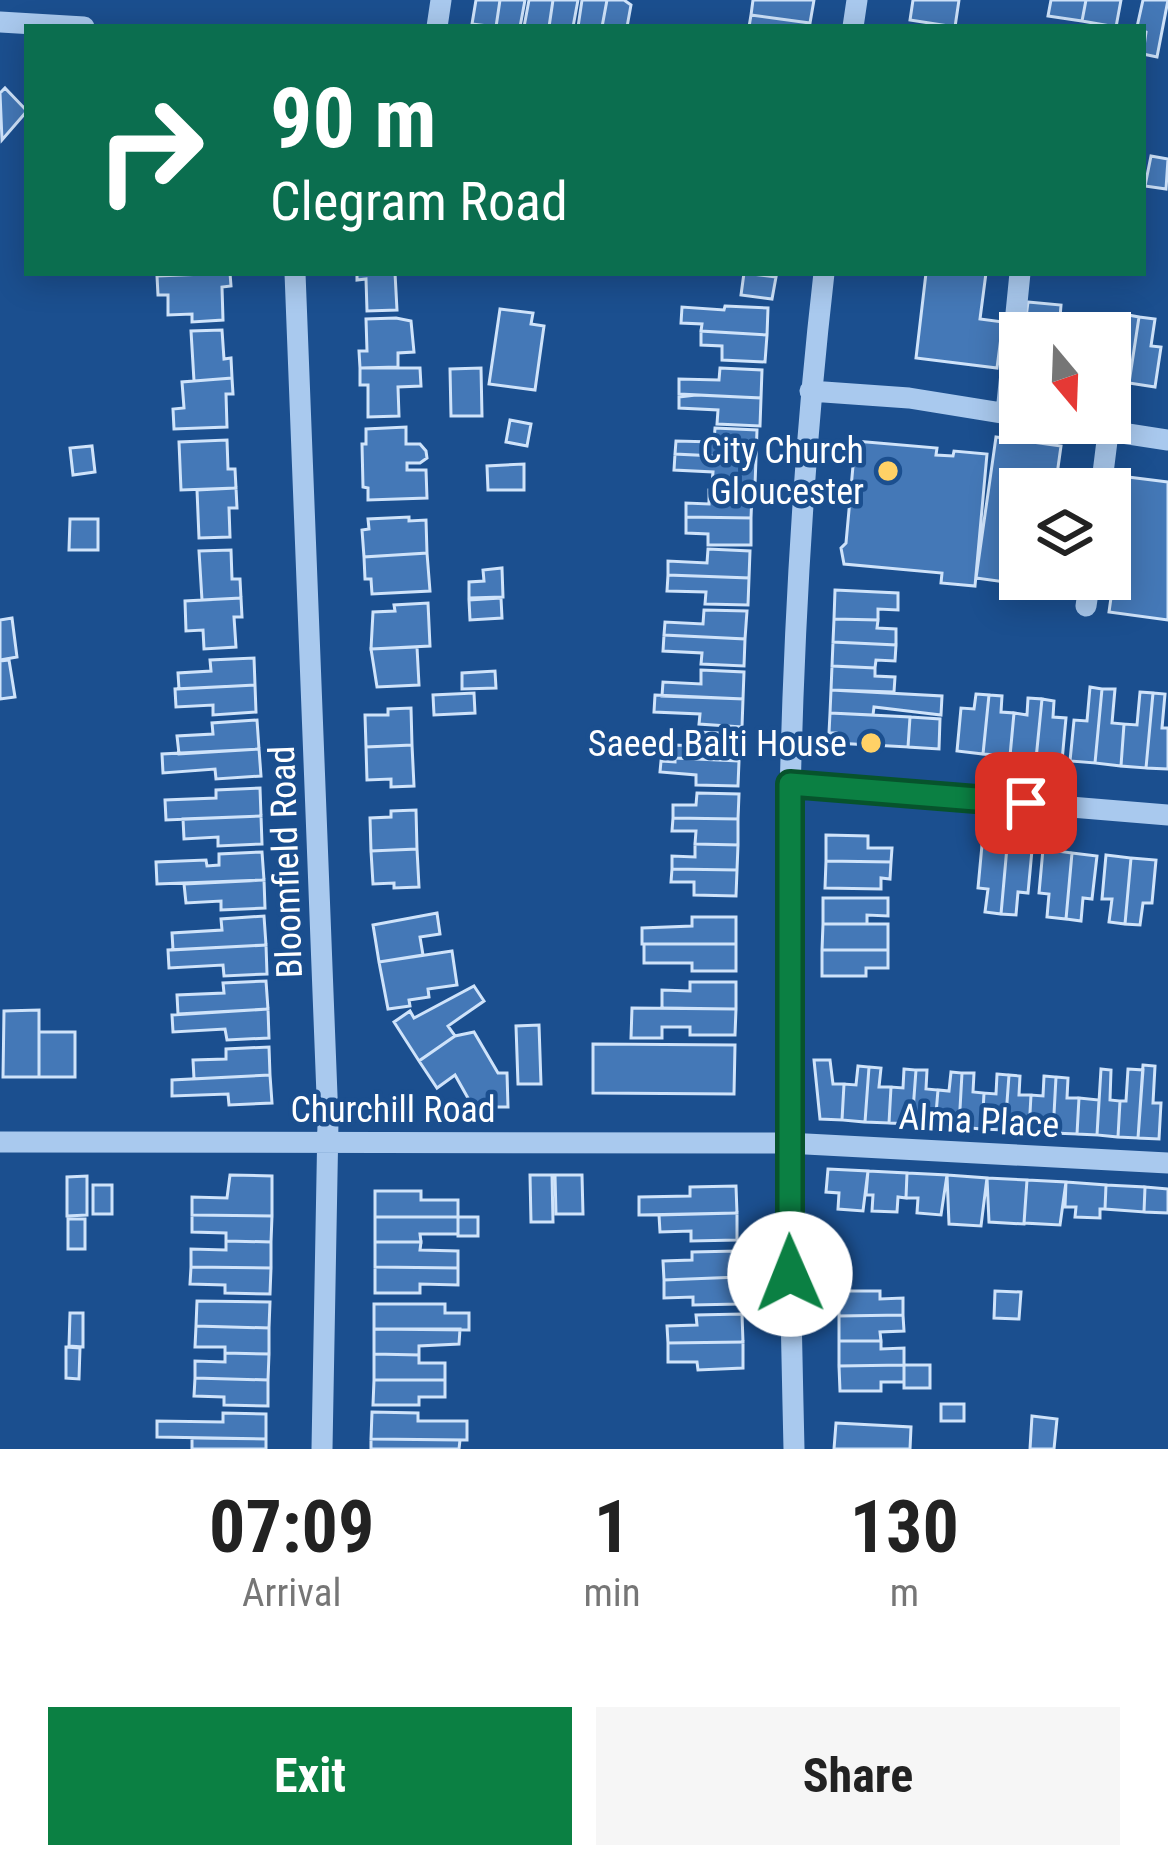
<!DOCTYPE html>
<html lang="en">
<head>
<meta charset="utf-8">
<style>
	:root { --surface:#fff; --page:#f6f6f6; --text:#222; --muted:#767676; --accent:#0b8043 }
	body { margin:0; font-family:"Roboto Condensed",sans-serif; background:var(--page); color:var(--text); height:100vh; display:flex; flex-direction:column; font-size:45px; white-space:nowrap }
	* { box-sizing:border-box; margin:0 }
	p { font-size:39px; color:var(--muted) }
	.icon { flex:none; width:66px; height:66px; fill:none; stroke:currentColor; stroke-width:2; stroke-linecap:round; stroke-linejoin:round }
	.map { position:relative; height:1449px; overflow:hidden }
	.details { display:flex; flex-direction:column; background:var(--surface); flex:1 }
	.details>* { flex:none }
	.hud { position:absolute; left:24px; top:24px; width:1122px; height:252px; border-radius:0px; box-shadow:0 6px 30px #0003; background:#0b6e4f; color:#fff; overflow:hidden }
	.needle { width:78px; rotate:161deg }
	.controls { position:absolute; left:999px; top:312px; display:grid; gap:24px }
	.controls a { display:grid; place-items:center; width:132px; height:132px; border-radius:0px; background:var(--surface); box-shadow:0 6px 30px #0003; font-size:60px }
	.pin { position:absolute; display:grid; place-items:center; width:102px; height:102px; color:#fff; margin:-51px; border-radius:24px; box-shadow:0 6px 18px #0006 }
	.me { position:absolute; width:132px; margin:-66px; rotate:359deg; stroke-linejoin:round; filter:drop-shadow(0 0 9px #0008) }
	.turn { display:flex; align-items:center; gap:42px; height:252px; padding:0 48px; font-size:54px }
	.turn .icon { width:156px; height:156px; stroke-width:2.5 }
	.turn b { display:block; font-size:84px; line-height:102px }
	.eta { display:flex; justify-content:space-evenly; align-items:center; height:204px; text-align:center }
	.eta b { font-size:72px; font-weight:700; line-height:84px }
	.primary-button { display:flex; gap:24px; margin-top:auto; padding:24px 48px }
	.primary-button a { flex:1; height:138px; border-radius:0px; background:var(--accent); color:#fff; font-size:48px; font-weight:700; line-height:138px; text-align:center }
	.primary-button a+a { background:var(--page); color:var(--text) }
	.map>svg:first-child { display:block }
</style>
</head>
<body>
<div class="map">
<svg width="1168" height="1449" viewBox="0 0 1168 1449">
	<rect width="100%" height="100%" fill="#1b4f8f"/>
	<!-- building -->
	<path fill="#4478b7" stroke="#cfe3fa" stroke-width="3" d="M 476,0 L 500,0 L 496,27 L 472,24 Z
		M 500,0 L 525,0 L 520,27 L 496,27 Z
		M 529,0 L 553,0 L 549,27 L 524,27 Z
		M 553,0 L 578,0 L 573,27 L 549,27 Z
		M 582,0 L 607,0 L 602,27 L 578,27 Z
		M 607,0 L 624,0 L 631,5 L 627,27 L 602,27 Z
		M 753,0 L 814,0 L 810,23 L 751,15 Z
		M 913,0 L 959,0 L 955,27 L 910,20 Z
		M 1051,0 L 1086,0 L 1082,21 L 1048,16 Z
		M 1086,0 L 1121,0 L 1116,27 L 1082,21 Z
		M 1143,0 L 1168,0 L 1157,57 L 1143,54 L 1146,32 L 1137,27 Z
		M 751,15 L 810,23 L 810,27 L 749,27 Z
		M 5,88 L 27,111 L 2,140 L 0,93 Z
		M 1151,156 L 1168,159 L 1166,189 L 1145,186 Z
		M 230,273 L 231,286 L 222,287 L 223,320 L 192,322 L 192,314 L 168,315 L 168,295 L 158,295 L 157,276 Z
		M 357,273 L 395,273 L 397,310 L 367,311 L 366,279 L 357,280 Z
		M 744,273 L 776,277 L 772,299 L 741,295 Z
		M 926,273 L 986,273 L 980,319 L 1003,322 L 997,368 L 916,358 Z
		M 1028,302 L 1061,305 L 1060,318 L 1082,320 L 1080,333 L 1024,333 Z
		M 725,306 L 768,308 L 767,335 L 701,331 L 702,324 L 681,323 L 682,307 L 724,310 Z
		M 500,309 L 533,313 L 531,324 L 544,326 L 535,390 L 489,384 Z
		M 1123,314 L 1139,317 L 1129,383 L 1110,380 L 1110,339 L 1119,341 Z
		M 1139,317 L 1155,319 L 1151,346 L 1161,347 L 1155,387 L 1129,383 Z
		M 396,318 L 411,321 L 414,352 L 398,353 L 398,367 L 360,368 L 359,351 L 367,351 L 366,319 Z
		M 222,330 L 224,359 L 231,358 L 232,378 L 194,381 L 191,331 Z
		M 701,331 L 767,335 L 765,362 L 722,360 L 722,346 L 701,345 Z
		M 360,368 L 420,368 L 421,386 L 398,387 L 399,416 L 368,417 L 368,385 L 360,385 Z
		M 481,368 L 482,416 L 451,416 L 450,369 Z
		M 720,368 L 762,370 L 761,398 L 679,394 L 679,379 L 719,380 Z
		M 232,378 L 233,394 L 226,394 L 227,427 L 174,429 L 173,409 L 184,408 L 182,382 Z
		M 696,395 L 761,398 L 760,426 L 717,424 L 718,410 L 679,408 L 679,397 Z
		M 510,420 L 531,424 L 527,446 L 506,442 Z
		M 406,427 L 406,444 L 420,444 L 426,451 L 427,458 L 420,463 L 407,463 L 407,470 L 426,470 L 427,498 L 368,500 L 368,488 L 363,487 L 362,444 L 366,444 L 366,429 Z
		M 715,428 L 757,430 L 756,458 L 675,454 L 676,441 L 714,442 Z
		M 996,437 L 1061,446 L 1055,489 L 1020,489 L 1020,579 L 1043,579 L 1042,587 L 976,578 Z
		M 227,440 L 228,469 L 235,469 L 236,488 L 181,490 L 179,442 Z
		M 855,441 L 937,448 L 936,455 L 953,456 L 954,451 L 987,454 L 975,586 L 941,583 L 942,573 L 844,564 L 841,548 L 846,543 L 853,466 L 848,460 Z
		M 92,446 L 95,472 L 73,475 L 70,448 Z
		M 675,454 L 756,458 L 755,485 L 712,483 L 713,472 L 674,470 Z
		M 524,464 L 524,490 L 488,490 L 487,466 Z
		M 1128,477 L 1168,482 L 1168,620 L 1109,612 Z
		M 236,488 L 237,508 L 229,508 L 230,537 L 199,538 L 197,490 Z
		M 709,490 L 752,491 L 751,518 L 686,517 L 686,503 L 709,504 Z
		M 409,517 L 409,521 L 426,520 L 427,553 L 364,557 L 362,530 L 369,529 L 368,519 Z
		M 686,517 L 751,518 L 751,545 L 708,545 L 708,534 L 686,533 Z
		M 70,519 L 98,519 L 98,550 L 69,550 Z
		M 708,549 L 750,551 L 749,578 L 668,575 L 668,561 L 707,563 Z
		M 231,550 L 232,579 L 240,579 L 241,598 L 202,600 L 199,551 Z
		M 427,553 L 430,591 L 372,594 L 371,579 L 365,579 L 364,557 Z
		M 502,568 L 503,597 L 469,598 L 469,582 L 484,581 L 483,570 Z
		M 668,575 L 749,578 L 748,605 L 705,604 L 706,592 L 667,591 Z
		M 835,590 L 898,593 L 898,610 L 878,609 L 878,620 L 834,619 Z
		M 241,598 L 242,617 L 234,617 L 236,647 L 204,649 L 203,630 L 186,631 L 185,601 Z
		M 501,598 L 502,618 L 470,620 L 469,600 Z
		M 428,603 L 430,646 L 371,649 L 373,612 L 395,611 L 394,605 Z
		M 704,610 L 747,611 L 745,639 L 664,635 L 665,622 L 703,624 Z
		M 12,618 L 17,657 L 0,660 L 0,620 Z
		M 834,619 L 878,620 L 877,628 L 896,629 L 896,645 L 833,642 Z
		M 664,635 L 745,639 L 744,666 L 701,664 L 702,653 L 663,651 Z
		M 833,642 L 896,645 L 895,661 L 876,660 L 875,668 L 832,666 Z
		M 417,647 L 419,685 L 377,687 L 371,649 Z
		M 254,658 L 255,685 L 179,689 L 178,673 L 211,671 L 210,660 Z
		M 9,660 L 15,697 L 0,699 L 0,661 Z
		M 832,666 L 875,668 L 875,676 L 895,677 L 894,692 L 831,690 Z
		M 701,670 L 744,672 L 743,699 L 662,696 L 663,682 L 701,684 Z
		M 495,671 L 496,688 L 462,689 L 462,673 Z
		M 255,685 L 256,712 L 213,715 L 213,705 L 176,707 L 175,689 Z
		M 1090,687 L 1102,689 L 1095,763 L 1070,761 L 1074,720 L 1087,721 Z
		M 1102,689 L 1115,689 L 1112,723 L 1124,724 L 1121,766 L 1095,763 Z
		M 831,690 L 942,696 L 941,715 L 874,707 L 873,715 L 830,713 Z
		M 1140,692 L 1153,693 L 1146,768 L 1121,766 L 1124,724 L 1137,725 Z
		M 474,693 L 475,713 L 434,715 L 433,695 Z
		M 1153,693 L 1165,694 L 1162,728 L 1168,728 L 1168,769 L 1146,768 Z
		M 976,694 L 989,695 L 983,754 L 957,751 L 961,708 L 974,709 Z
		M 655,695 L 743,699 L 742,727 L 699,724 L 700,714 L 654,712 Z
		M 989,695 L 1002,696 L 1001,712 L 1014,713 L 1010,756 L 983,754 Z
		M 1028,698 L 1042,699 L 1036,759 L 1010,756 L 1014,713 L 1027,715 Z
		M 1042,699 L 1054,701 L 1053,717 L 1066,718 L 1062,761 L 1036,759 Z
		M 411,708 L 412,745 L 366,747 L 365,715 L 388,715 L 388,709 Z
		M 830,713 L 910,717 L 908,747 L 835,743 L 836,733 L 829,733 Z
		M 910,717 L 940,719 L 939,749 L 908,747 Z
		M 257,720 L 259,749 L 179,754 L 177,736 L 213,734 L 212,723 Z
		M 698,732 L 740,734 L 739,761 L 675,758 L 675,745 L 698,746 Z
		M 412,745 L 414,786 L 391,787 L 391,779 L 367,780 L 366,747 Z
		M 259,749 L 261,776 L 216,779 L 215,769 L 163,773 L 162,754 Z
		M 675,758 L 739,761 L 738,786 L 696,785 L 696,775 L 660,772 L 661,761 L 675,762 Z
		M 260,788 L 261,816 L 166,820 L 165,800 L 216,798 L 216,790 Z
		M 697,793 L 739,794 L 738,819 L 673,818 L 673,805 L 696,805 Z
		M 416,810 L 417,849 L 371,851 L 370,818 L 391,817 L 391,811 Z
		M 261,816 L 262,844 L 218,846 L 218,837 L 184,839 L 183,819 Z
		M 673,818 L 738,819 L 738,845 L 695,844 L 696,831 L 672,831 Z
		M 826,835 L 868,836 L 868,848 L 892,848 L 891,862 L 826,861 Z
		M 695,844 L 738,845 L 737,870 L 672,869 L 672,856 L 695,857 Z
		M 982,845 L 1007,847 L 1001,914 L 985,912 L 988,889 L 978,888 Z
		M 1007,847 L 1032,850 L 1028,893 L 1018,892 L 1016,915 L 1001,914 Z
		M 417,849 L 419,887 L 394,888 L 394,883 L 373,884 L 371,851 Z
		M 1043,849 L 1072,853 L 1066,919 L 1047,917 L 1049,894 L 1039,893 Z
		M 262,852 L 264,880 L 157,884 L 156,862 L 206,860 L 207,866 L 219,865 L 219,854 Z
		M 1072,853 L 1097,856 L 1092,899 L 1083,898 L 1081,921 L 1066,919 Z
		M 1106,855 L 1131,858 L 1125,924 L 1109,922 L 1112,899 L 1102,899 Z
		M 1131,858 L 1156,860 L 1152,903 L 1143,903 L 1140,925 L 1125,924 Z
		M 826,861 L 891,862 L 890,879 L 881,878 L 881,889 L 825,888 Z
		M 672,869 L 737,870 L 736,896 L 694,895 L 694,882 L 671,882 Z
		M 264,880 L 265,908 L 221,910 L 221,901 L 186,903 L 184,884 Z
		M 823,898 L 888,898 L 888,916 L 867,915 L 867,924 L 823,924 Z
		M 437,913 L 440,934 L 420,937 L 423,955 L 379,962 L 373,925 Z
		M 264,916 L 266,945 L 173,950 L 172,933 L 222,930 L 221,919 Z
		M 692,917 L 736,917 L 736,944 L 642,944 L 642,928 L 692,926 Z
		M 823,924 L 888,924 L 888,950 L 822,950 Z
		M 644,944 L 736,944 L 736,971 L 692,971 L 692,963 L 644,963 Z
		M 266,945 L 267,974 L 224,976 L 223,965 L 169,968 L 168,950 Z
		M 822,950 L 888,950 L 888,968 L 866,968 L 866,976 L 822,976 Z
		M 452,951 L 457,985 L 428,989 L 429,997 L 409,1000 L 410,1006 L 388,1009 L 379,962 Z
		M 266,981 L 268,1009 L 178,1014 L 177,995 L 224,993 L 223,983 Z
		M 690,982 L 736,982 L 736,1009 L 662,1008 L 662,990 L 690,991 Z
		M 474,986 L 484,1001 L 448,1026 L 455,1036 L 419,1061 L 394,1022 L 410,1011 L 414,1018 Z
		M 632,1008 L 736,1009 L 735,1035 L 690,1035 L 690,1027 L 662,1027 L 662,1038 L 631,1038 Z
		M 268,1009 L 269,1038 L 227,1040 L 225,1029 L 173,1032 L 172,1015 Z
		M 39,1010 L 39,1077 L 3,1077 L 4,1011 Z
		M 539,1025 L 541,1084 L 518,1084 L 516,1026 Z
		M 39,1032 L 75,1032 L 75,1077 L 39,1077 Z
		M 474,1032 L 498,1073 L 507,1073 L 508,1107 L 473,1107 L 455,1075 L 437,1088 L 419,1061 L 455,1036 Z
		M 593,1044 L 735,1045 L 734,1094 L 593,1093 Z
		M 269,1047 L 270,1075 L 194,1079 L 193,1060 L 226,1059 L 226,1049 Z
		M 814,1060 L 830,1060 L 833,1084 L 844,1084 L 842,1120 L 820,1119 Z
		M 1143,1065 L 1155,1066 L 1153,1103 L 1161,1103 L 1159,1139 L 1138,1138 Z
		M 858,1066 L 869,1067 L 865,1122 L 842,1120 L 844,1084 L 856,1085 Z
		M 869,1067 L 881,1068 L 879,1087 L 891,1087 L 889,1123 L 865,1122 Z
		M 904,1069 L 916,1070 L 912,1124 L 889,1123 L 891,1087 L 903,1088 Z
		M 1101,1069 L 1111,1070 L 1110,1100 L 1120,1101 L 1118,1137 L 1097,1135 Z
		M 1128,1069 L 1143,1070 L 1138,1138 L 1118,1137 L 1120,1101 L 1126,1101 Z
		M 916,1070 L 927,1070 L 926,1089 L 938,1090 L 935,1126 L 912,1124 Z
		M 951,1072 L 962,1073 L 959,1127 L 935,1126 L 938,1090 L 949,1091 Z
		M 962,1073 L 974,1073 L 973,1092 L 984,1093 L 982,1129 L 959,1127 Z
		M 997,1074 L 1009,1075 L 1005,1130 L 982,1129 L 984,1093 L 996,1094 Z
		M 270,1075 L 272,1103 L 229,1105 L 228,1094 L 172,1096 L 172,1080 Z
		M 1009,1075 L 1020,1076 L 1019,1095 L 1031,1095 L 1029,1131 L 1005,1130 Z
		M 1044,1076 L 1056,1077 L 1053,1133 L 1029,1131 L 1031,1095 L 1043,1096 Z
		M 1056,1077 L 1068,1078 L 1067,1098 L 1079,1098 L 1077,1134 L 1053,1133 Z
		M 1079,1098 L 1099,1100 L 1097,1135 L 1077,1134 Z
		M 828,1169 L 868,1171 L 863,1211 L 838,1209 L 839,1193 L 826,1192 Z
		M 868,1171 L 907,1173 L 906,1198 L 898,1197 L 897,1212 L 872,1211 L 873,1195 L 866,1195 Z
		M 907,1173 L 947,1175 L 941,1215 L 917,1213 L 918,1198 L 906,1198 Z
		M 230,1175 L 272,1176 L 272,1216 L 192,1215 L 192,1197 L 227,1198 Z
		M 530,1175 L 552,1175 L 553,1222 L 531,1222 Z
		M 555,1175 L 582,1175 L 583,1214 L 556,1214 Z
		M 947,1175 L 987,1178 L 981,1226 L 949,1224 Z
		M 87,1176 L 87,1215 L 67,1216 L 67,1177 Z
		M 987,1178 L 1027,1180 L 1024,1224 L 989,1222 Z
		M 1027,1180 L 1066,1182 L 1060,1225 L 1024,1223 Z
		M 1066,1182 L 1106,1185 L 1105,1209 L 1100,1209 L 1100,1218 L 1075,1217 L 1076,1207 L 1065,1207 Z
		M 93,1185 L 112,1185 L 112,1214 L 93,1214 Z
		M 1106,1185 L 1145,1187 L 1144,1212 L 1105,1209 Z
		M 736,1186 L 737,1213 L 639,1215 L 639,1197 L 690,1196 L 690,1187 Z
		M 1145,1187 L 1168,1189 L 1168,1213 L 1144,1212 Z
		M 375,1191 L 421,1191 L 421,1200 L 458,1200 L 458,1217 L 375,1217 Z
		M 737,1213 L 737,1240 L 691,1241 L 691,1231 L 660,1232 L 659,1215 Z
		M 192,1215 L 272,1216 L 271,1242 L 226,1241 L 226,1233 L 192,1232 Z
		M 375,1217 L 458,1217 L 458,1234 L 420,1234 L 421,1242 L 375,1242 Z
		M 458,1217 L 478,1217 L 478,1236 L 458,1236 Z
		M 68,1219 L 85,1219 L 85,1249 L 68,1249 Z
		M 226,1241 L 271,1242 L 271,1268 L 191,1267 L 191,1249 L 226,1250 Z
		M 375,1242 L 421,1242 L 420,1250 L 458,1251 L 458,1268 L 375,1267 Z
		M 738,1251 L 739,1277 L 664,1280 L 663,1261 L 692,1260 L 692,1252 Z
		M 191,1267 L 271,1268 L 270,1294 L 225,1293 L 225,1285 L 190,1284 Z
		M 375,1267 L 458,1268 L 458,1285 L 420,1284 L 420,1293 L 375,1293 Z
		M 739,1277 L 739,1304 L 693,1305 L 693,1297 L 664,1298 L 664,1280 Z
		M 839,1291 L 880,1291 L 880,1299 L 903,1298 L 903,1315 L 839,1316 Z
		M 995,1291 L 1021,1292 L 1019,1319 L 994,1318 Z
		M 197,1301 L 270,1302 L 269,1328 L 196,1326 Z
		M 374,1304 L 445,1304 L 445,1313 L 469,1313 L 469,1330 L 374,1329 Z
		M 70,1313 L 83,1313 L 83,1347 L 69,1346 Z
		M 742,1314 L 743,1342 L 668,1343 L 667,1326 L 697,1325 L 696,1315 Z
		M 903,1315 L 904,1331 L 880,1332 L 881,1341 L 839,1341 L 839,1316 Z
		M 196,1326 L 269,1328 L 269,1354 L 225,1353 L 225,1347 L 195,1347 Z
		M 374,1329 L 460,1329 L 459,1344 L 419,1346 L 419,1355 L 374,1354 Z
		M 839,1341 L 881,1341 L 881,1349 L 904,1348 L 904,1365 L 839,1366 Z
		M 743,1342 L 743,1368 L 698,1370 L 697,1362 L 668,1362 L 668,1343 Z
		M 66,1347 L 80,1348 L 79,1379 L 66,1378 Z
		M 225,1353 L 269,1354 L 268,1380 L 195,1378 L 195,1361 L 225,1362 Z
		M 374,1354 L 419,1355 L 419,1363 L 445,1363 L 445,1380 L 374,1380 Z
		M 904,1365 L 930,1365 L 930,1388 L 904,1388 Z
		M 904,1365 L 904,1382 L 881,1382 L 881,1391 L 840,1391 L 839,1366 Z
		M 195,1378 L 268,1380 L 268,1406 L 224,1405 L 224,1397 L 194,1396 Z
		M 374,1380 L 445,1380 L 445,1397 L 419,1397 L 419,1405 L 373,1405 Z
		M 941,1404 L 964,1404 L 964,1421 L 941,1421 Z
		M 372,1412 L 418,1413 L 418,1421 L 467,1421 L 467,1440 L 371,1439 Z
		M 223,1413 L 266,1414 L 266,1439 L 157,1437 L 157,1421 L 223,1422 Z
		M 1032,1416 L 1057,1419 L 1054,1449 L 1030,1449 Z
		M 836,1423 L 911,1427 L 910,1449 L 834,1449 Z
		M 192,1438 L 266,1439 L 266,1449 L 192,1449 Z
		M 371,1439 L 460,1440 L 459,1449 L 371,1449 Z"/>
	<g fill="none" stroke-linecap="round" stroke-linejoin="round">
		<!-- minor -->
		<path stroke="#a9c9ee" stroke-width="21" d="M 0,22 L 84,27
			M 437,27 L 441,0
			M 853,27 L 857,0
			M 295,273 L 328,1121 L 322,1449
			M 810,391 L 909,398 L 1020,416
			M 1006,413 L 1020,273
			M 1057,423 L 1168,440
			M 1101,489 L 1108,433
			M 1086,606 L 1090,579
			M 790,784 L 1168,815
			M 0,1142 L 787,1143 L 1168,1163
			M 794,1449 C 785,1057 779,663 824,273"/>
	</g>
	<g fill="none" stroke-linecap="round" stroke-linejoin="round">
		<!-- route casing -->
		<g stroke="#07532c" stroke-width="30">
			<path id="route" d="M 790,1274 L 790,784 L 1026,803"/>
		</g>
		<!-- route -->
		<use href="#route" stroke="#0b8043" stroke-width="21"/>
	</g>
	<!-- markers -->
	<g fill="#ffd166" stroke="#1b4f8f" stroke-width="4.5">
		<circle cx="888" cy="471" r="12"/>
		<circle cx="871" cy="743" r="12"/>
	</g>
	<g text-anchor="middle" stroke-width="9" stroke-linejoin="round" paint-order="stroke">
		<!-- poi labels -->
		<g font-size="36" fill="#fff" stroke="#1b4f8f" text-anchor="end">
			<text x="864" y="463">City Church<tspan x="864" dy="41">Gloucester</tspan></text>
			<text x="847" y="756">Saeed Balti House</text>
		</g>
		<!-- street labels -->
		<g font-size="36" fill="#fff" stroke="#1b4f8f">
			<text transform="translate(285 862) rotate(-92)" y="13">Bloomfield Road</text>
			<text x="393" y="1122">Churchill Road</text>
			<text transform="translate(979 1120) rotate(3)" y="13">Alma Place</text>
		</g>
	</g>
</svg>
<div class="controls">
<a><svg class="needle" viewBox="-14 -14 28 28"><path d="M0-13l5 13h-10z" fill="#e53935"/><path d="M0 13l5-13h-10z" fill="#767676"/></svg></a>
<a><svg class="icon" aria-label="layers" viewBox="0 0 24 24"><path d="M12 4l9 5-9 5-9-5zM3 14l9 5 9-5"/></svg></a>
</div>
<div class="pin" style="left:1026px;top:803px;background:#d93025"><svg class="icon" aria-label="arrive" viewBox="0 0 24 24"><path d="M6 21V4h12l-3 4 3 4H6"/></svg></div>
<svg class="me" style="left:790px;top:1274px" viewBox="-20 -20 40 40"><circle r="19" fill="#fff"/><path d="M0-13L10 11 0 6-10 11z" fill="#0b8043"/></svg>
<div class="hud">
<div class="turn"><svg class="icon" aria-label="right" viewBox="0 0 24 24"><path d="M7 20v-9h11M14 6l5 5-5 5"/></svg><div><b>90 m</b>Clegram Road</div></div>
</div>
</div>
<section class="details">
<div class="eta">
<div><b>07:09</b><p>Arrival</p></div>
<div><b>1</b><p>min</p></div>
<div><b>130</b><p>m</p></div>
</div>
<div class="primary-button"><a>Exit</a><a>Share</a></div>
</section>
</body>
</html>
